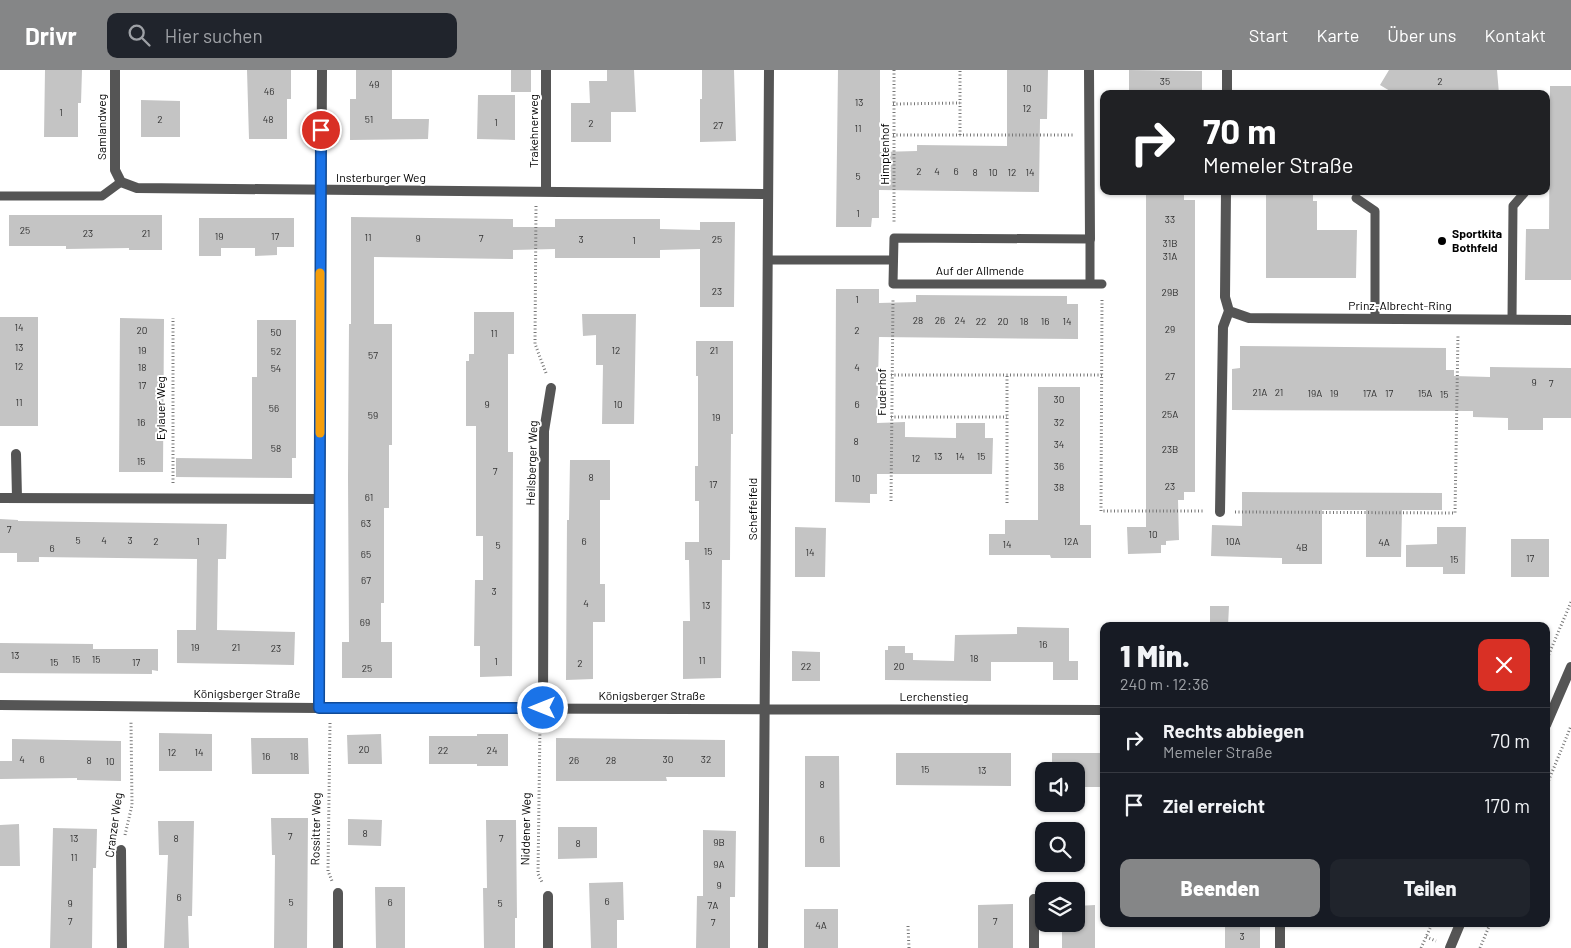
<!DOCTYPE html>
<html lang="de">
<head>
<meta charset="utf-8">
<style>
	:root { --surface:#171b24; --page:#20242c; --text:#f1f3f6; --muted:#9ea1a6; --line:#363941; --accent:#858687 }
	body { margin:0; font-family:Barlow,sans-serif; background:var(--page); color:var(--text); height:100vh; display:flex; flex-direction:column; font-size:19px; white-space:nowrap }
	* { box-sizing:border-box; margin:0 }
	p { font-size:16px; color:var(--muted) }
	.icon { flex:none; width:28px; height:28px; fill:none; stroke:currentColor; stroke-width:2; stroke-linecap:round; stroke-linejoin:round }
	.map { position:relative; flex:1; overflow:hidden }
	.side { position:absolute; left:1100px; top:552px; width:450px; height:305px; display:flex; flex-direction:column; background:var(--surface); border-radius:10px; box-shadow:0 1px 4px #0004 }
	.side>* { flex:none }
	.hud { position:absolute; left:1100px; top:20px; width:450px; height:105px; border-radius:10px; box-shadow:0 1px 4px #0004; background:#202124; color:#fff; overflow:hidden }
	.buttons { position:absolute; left:1035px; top:692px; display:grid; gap:10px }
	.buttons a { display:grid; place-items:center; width:50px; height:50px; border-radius:10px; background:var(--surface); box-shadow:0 1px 4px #0004; font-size:25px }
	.pin { position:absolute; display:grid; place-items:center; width:42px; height:42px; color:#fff; margin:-21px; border:2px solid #fff; border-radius:50%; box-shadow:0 1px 5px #0007 }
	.me { position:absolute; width:55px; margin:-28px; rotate:270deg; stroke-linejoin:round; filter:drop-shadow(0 0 4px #0008) }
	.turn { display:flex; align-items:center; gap:18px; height:105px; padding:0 20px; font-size:22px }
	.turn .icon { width:65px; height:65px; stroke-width:2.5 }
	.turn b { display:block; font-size:35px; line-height:42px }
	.round { display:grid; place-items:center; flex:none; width:52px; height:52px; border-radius:10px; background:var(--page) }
	.overview { display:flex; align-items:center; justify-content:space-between; height:85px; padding:0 20px }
	h1 { font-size:30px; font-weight:800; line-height:38px }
	.action { display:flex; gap:10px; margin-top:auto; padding:10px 20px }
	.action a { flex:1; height:58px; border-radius:10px; background:var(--accent); color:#fff; font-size:20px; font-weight:800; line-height:58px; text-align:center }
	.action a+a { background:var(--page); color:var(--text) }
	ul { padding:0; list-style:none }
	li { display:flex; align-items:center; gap:15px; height:65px; padding:0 20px; border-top:1px solid var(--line) }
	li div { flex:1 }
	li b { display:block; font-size:19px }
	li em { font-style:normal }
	header { display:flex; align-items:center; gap:30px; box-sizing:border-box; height:70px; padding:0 25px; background:var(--accent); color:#fff }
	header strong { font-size:24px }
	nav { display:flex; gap:28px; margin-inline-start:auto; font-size:18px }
	.search { width:350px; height:45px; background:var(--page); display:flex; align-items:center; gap:12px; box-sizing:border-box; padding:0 18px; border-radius:10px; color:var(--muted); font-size:19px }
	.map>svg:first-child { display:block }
</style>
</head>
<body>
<header>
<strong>Drivr</strong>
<div class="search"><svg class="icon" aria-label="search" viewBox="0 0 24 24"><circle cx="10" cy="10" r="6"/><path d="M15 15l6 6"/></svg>Hier suchen</div>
<nav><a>Start</a><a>Karte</a><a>Über uns</a><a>Kontakt</a></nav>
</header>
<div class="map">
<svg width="1571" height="878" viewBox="0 0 1571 878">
	<rect width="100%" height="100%" fill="#fff"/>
	<!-- building -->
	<path fill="#c4c4c4" d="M 45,0 L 82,0 L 81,33 L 78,33 L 78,67 L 44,67 Z
		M 247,0 L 291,0 L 291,29 L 287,29 L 287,69 L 249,69 Z
		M 356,0 L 392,0 L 392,49 L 429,49 L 428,69 L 350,70 L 350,29 L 356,29 Z
		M 511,0 L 531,0 L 531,22 L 511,22 Z
		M 607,0 L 634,0 L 636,42 L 611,42 L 611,72 L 571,72 L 571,33 L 590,33 L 589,11 L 607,11 Z
		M 702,0 L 734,0 L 736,71 L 700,72 L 700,29 L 702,29 Z
		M 838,0 L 880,0 L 880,82 L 917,81 L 917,75 L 1007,76 L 1007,0 L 1048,0 L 1047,49 L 1040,49 L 1039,122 L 879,120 L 879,148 L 872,148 L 871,157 L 836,157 Z
		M 1129,0 L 1202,1 L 1202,24 L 1129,24 Z
		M 1389,0 L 1497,0 L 1499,24 L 1395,24 L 1380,15 Z
		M 1550,16 L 1571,16 L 1571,210 L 1525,210 L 1526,159 L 1549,159 Z
		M 478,25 L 515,25 L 515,70 L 477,69 Z
		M 141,30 L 180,31 L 180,67 L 141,67 Z
		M 1266,121 L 1313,121 L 1313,131 L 1317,131 L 1317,160 L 1357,160 L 1356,208 L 1266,208 Z
		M 1146,125 L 1184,125 L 1184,130 L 1195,130 L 1195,422 L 1184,422 L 1184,430 L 1178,430 L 1179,470 L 1166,471 L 1166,475 L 1161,475 L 1161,483 L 1128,484 L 1127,457 L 1146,457 Z
		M 9,145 L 162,145 L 162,180 L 129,180 L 129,178 L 66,179 L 66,176 L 9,176 Z
		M 351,147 L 513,149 L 513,157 L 555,157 L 555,149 L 660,149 L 660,159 L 700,160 L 700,152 L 735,152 L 734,237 L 700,237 L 700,179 L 660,180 L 660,188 L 555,188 L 555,179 L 513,180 L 513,189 L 374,187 L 374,254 L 392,254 L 392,375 L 389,375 L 389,438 L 384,438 L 384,533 L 381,533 L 381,572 L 392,572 L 392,608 L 342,608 L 342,572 L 349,572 L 348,407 L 349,254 L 351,254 Z
		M 199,148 L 294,148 L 294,177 L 277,177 L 277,185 L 255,186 L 255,178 L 221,178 L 221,186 L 199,186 Z
		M 836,219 L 879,219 L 879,233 L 916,232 L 916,225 L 1067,226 L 1067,234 L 1078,234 L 1078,269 L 879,267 L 877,353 L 905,352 L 905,367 L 956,368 L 956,353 L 985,353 L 985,368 L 993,368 L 992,404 L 877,404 L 877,424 L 870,424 L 870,433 L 835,432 Z
		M 474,242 L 514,242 L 514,284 L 508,284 L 508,382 L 513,382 L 512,606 L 480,607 L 480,576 L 474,576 L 475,510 L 483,510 L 483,466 L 476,466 L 476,356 L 466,356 L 466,291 L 469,291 L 469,284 L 474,284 Z
		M 582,244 L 636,244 L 634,354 L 602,354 L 603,295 L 596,295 L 596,265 L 583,266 Z
		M 0,247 L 38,247 L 38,356 L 0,356 Z
		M 120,248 L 164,249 L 163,402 L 119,402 Z
		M 257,250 L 296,250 L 296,388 L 292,388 L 292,408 L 176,407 L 176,388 L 252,389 L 252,307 L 257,307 Z
		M 696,271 L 733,271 L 733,364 L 731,364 L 730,490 L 722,490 L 721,608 L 683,609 L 683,551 L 690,551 L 689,490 L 685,490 L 685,472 L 699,472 L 699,431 L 695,431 L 695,396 L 698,396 L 698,306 L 696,306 Z
		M 1240,276 L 1446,278 L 1446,300 L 1454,300 L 1454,306 L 1490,307 L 1490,297 L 1571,298 L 1571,348 L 1543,348 L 1543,360 L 1508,360 L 1508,348 L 1473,347 L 1473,341 L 1232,340 L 1232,299 L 1240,298 Z
		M 1038,317 L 1080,317 L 1080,455 L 1091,455 L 1091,488 L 1051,488 L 1050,485 L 989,485 L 989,464 L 1005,464 L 1005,450 L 1038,450 Z
		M 570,390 L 610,390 L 610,430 L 600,430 L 600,514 L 605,514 L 605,552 L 593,552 L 593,609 L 566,610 L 567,450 L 569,450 Z
		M 1242,422 L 1442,423 L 1442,440 L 1402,440 L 1401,487 L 1366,487 L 1366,440 L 1322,440 L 1322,494 L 1282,494 L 1282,488 L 1211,486 L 1212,455 L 1242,456 Z
		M 0,449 L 18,450 L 18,451 L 227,454 L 226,489 L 218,489 L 217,560 L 295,562 L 294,595 L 177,593 L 177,560 L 196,560 L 197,489 L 39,487 L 39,492 L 17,492 L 17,483 L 0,483 Z
		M 795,457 L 826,458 L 825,507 L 795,507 Z
		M 1437,457 L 1466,457 L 1465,504 L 1443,504 L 1443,497 L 1406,497 L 1406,475 L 1437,474 Z
		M 1511,469 L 1549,469 L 1549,507 L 1511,507 Z
		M 1210,536 L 1229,536 L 1228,556 L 1210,556 Z
		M 1017,557 L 1069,558 L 1069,591 L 1078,591 L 1078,610 L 1053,610 L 1053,592 L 991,592 L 991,611 L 885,610 L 885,580 L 888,580 L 888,576 L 905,576 L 905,583 L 913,583 L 913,590 L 954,591 L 955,565 L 1017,564 Z
		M 0,573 L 93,574 L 93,579 L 158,579 L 158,601 L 152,600 L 152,604 L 0,603 Z
		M 792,581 L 820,582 L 820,611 L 792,611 Z
		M 159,663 L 212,664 L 212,701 L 159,701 Z
		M 381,664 L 382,694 L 348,694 L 347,665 Z
		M 477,664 L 508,664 L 508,696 L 477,696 L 477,694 L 429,694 L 429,666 L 477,666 Z
		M 251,668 L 308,668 L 309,704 L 252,704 Z
		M 556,668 L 725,670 L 725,707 L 666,707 L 667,711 L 556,711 Z
		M 12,669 L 121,671 L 121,711 L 77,710 L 77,708 L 0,709 L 0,691 L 12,691 Z
		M 896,683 L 1011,683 L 1011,716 L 896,715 Z
		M 1052,683 L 1104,683 L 1104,717 L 1076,717 L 1076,701 L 1052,701 Z
		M 805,686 L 839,686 L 840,797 L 805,797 Z
		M 271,748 L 308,748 L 307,878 L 274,878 L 275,785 L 272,785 Z
		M 348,749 L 382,750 L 381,776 L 348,775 Z
		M 486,750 L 516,750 L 517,848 L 515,848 L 515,878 L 484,878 L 483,818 L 487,818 Z
		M 158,751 L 194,751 L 192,846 L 188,846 L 189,878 L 164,878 L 168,785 L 159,785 Z
		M 19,754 L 20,796 L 0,796 L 0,755 Z
		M 558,757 L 597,757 L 597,788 L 558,789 Z
		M 53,758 L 97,759 L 96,798 L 93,798 L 92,878 L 50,878 Z
		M 703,760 L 736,761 L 735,827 L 730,827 L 730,878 L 696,878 L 697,826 L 703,826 Z
		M 623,812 L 624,850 L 617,850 L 617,878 L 591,878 L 589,813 Z
		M 375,817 L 405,817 L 405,878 L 376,878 Z
		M 1013,834 L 1013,878 L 978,878 L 978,835 Z
		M 1095,835 L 1095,878 L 1062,878 L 1062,854 L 1076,854 L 1076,836 Z
		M 804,839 L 838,839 L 838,878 L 804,878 Z
		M 1225,854 L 1260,854 L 1260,878 L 1225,878 Z"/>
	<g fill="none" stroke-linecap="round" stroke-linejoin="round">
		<!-- path -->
		<path stroke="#777" stroke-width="3" stroke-dasharray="1 2.5" stroke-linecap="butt" d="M 894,0 L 894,154
			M 893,34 L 960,33
			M 893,65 L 1075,65
			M 960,65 L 960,0
			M 536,136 L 535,274 L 546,303
			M 1102,230 L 1101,441 L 1204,441
			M 891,305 L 1102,305
			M 891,347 L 1007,347
			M 173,413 L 173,248
			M 891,431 L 893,229
			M 1007,433 L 1007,305
			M 1235,442 L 1455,443 L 1458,264
			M 1546,591 L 1571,532
			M 330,653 L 328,801 L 332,811
			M 540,654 L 538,804 L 542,812
			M 1546,717 L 1571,656
			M 125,765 L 132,735 L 131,652
			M 908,856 L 909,878
			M 1426,867 L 1436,871
			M 1421,878 L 1432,854
			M 1480,878 L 1490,854"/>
		<!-- service -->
		<path stroke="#555" stroke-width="9" d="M 0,126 L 102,126 L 121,112
			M 1356,128 L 1375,141 L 1375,248
			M 768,190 L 893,190
			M 1090,214 L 1090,169 L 894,168 L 893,214 L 1102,214
			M 1512,249 L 1513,136 L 1526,121"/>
		<!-- minor -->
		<path stroke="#555" stroke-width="10" d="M 115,0 L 115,100 L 121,112 L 137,118 L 768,124
			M 1089,0 L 1090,169
			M 1227,24 L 1227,0
			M 1226,121 L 1225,227 L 1229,241 L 1249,248 L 1571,250
			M 546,122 L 546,0
			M 16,384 L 17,428
			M 0,428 L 320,429
			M 1220,442 L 1223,257 L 1229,241
			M 0,635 L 319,638 L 1104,640
			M 319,638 L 322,0
			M 543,638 L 544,361 L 551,318
			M 121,780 L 122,878
			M 338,823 L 338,878
			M 548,826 L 548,878
			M 1034,829 L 1034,878
			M 1280,854 L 1280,878
			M 763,878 L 769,0"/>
		<!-- tertiary -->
		<path stroke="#555" stroke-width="10" d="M 1546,655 L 1571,597
			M 1450,878 L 1460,854"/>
	</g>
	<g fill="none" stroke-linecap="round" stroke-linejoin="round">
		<!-- route casing -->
		<g stroke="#114b97" stroke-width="12">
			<path id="route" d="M 321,60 L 319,638 L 543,638"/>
		</g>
		<!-- route -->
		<use href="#route" stroke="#1a73e8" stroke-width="9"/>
		<!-- slow -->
		<path stroke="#f59e0b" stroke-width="9" d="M 320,363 L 320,203"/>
	</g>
	<!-- markers -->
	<circle fill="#000" stroke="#fff" stroke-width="2" cx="1442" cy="171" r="5"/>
	<g text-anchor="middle" stroke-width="4" stroke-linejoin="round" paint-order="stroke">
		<!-- number labels -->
		<g font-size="10" fill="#313131">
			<text x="1165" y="15">35</text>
			<text x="1440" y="15">2</text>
			<text x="374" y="18">49</text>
			<text x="1027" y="22">10</text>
			<text x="269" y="25">46</text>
			<text x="859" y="36">13</text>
			<text x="1027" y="42">12</text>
			<text x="61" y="46">1</text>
			<text x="160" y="53">2</text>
			<text x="268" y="53">48</text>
			<text x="369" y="53">51</text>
			<text x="496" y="56">1</text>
			<text x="591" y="57">2</text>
			<text x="718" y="59">27</text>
			<text x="858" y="62">11</text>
			<text x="919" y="105">2</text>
			<text x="937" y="105">4</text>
			<text x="956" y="105">6</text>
			<text x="975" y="106">8</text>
			<text x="993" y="106">10</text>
			<text x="1012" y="106">12</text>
			<text x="1030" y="106">14</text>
			<text x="858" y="110">5</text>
			<text x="858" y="147">1</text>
			<text x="1170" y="153">33</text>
			<text x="25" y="164">25</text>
			<text x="88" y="167">23</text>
			<text x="146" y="167">21</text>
			<text x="219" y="170">19</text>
			<text x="275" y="170">17</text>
			<text x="368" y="171">11</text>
			<text x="418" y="172">9</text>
			<text x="481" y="172">7</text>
			<text x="581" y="173">3</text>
			<text x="717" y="173">25</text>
			<text x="634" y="174">1</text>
			<text x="1170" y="177">31B</text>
			<text x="1170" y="190">31A</text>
			<text x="717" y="225">23</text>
			<text x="1170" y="226">29B</text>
			<text x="857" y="233">1</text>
			<text x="918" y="254">28</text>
			<text x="940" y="254">26</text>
			<text x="960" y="254">24</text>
			<text x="981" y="255">22</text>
			<text x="1003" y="255">20</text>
			<text x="1024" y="255">18</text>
			<text x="1045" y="255">16</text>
			<text x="1067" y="255">14</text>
			<text x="19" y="261">14</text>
			<text x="1170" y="263">29</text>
			<text x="142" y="264">20</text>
			<text x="857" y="264">2</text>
			<text x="276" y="266">50</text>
			<text x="494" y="267">11</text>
			<text x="19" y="281">13</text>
			<text x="142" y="284">19</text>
			<text x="616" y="284">12</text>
			<text x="714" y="284">21</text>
			<text x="276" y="285">52</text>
			<text x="373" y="289">57</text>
			<text x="19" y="300">12</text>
			<text x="142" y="301">18</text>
			<text x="857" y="301">4</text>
			<text x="276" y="302">54</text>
			<text x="1170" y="310">27</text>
			<text x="1534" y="316">9</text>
			<text x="1551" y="317">7</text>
			<text x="142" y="319">17</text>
			<text x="1260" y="326">21A</text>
			<text x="1279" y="326">21</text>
			<text x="1315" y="327">19A</text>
			<text x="1334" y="327">19</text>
			<text x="1370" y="327">17A</text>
			<text x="1389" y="327">17</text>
			<text x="1425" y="327">15A</text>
			<text x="1444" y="328">15</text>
			<text x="1059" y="333">30</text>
			<text x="19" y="336">11</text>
			<text x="487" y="338">9</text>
			<text x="618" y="338">10</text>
			<text x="857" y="338">6</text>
			<text x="274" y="342">56</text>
			<text x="1170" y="348">25A</text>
			<text x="373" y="349">59</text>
			<text x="716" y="351">19</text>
			<text x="141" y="356">16</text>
			<text x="1059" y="356">32</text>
			<text x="856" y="375">8</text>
			<text x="1059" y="378">34</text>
			<text x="276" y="382">58</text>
			<text x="1170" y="383">23B</text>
			<text x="938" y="390">13</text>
			<text x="960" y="390">14</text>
			<text x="981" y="390">15</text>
			<text x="916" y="392">12</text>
			<text x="141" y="395">15</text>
			<text x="1059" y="400">36</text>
			<text x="495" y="405">7</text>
			<text x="591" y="411">8</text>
			<text x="856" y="412">10</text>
			<text x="713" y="418">17</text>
			<text x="1170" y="420">23</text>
			<text x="1059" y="421">38</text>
			<text x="369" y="431">61</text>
			<text x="366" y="457">63</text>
			<text x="9" y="463">7</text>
			<text x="1153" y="468">10</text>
			<text x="78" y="474">5</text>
			<text x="104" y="474">4</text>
			<text x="130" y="474">3</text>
			<text x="156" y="475">2</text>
			<text x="198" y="475">1</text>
			<text x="584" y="475">6</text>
			<text x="1071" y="475">12A</text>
			<text x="1233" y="475">10A</text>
			<text x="1384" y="476">4A</text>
			<text x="1007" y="478">14</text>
			<text x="498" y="479">5</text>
			<text x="1302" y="481">4B</text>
			<text x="52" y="482">6</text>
			<text x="708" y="485">15</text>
			<text x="810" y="486">14</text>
			<text x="366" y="488">65</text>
			<text x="1530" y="492">17</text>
			<text x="1454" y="493">15</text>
			<text x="366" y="514">67</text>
			<text x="494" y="525">3</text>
			<text x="586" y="537">4</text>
			<text x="706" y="539">13</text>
			<text x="365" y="556">69</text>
			<text x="1043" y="578">16</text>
			<text x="195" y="581">19</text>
			<text x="236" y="581">21</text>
			<text x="276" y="582">23</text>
			<text x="15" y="589">13</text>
			<text x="974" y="592">18</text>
			<text x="76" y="593">15</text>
			<text x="96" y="593">15</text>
			<text x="702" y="594">11</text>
			<text x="496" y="595">1</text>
			<text x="54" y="596">15</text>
			<text x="136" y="596">17</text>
			<text x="580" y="597">2</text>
			<text x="806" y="600">22</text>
			<text x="899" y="600">20</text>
			<text x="367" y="602">25</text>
			<text x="364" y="683">20</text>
			<text x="443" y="684">22</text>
			<text x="492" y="684">24</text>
			<text x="172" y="686">12</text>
			<text x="199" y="686">14</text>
			<text x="266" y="690">16</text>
			<text x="294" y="690">18</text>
			<text x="22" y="693">4</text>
			<text x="42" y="693">6</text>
			<text x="668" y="693">30</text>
			<text x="706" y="693">32</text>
			<text x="89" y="694">8</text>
			<text x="574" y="694">26</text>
			<text x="611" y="694">28</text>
			<text x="110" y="695">10</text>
			<text x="925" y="703">15</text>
			<text x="982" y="704">13</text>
			<text x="822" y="718">8</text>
			<text x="365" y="767">8</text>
			<text x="290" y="770">7</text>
			<text x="74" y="772">13</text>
			<text x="176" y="772">8</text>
			<text x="501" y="772">7</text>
			<text x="822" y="773">6</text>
			<text x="719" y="776">9B</text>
			<text x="578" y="777">8</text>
			<text x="74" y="791">11</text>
			<text x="719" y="798">9A</text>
			<text x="719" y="819">9</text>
			<text x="179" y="831">6</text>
			<text x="607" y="835">6</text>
			<text x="291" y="836">5</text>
			<text x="390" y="836">6</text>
			<text x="70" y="837">9</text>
			<text x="500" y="837">5</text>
			<text x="713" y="839">7A</text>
			<text x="70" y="855">7</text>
			<text x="995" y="855">7</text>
			<text x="713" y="856">7</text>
			<text x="821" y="859">4A</text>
			<text x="1242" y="870">3</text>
		</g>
		<!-- street labels -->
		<g font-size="12" fill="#000" stroke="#fff">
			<text transform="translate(102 57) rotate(-90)" y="4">Samlandweg</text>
			<text transform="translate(534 61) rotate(-90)" y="4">Trakehnerweg</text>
			<text transform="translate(885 84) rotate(-90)" y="4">Himptenhof</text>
			<text x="381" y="112">Insterburger Weg</text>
			<text x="980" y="205">Auf der Allmende</text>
			<text x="1400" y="240">Prinz-Albrecht-Ring</text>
			<text transform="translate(882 322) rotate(-90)" y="4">Fuderhof</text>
			<text transform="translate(161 338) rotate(-90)" y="4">Eylauer Weg</text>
			<text transform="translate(532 393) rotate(-88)" y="4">Heilsberger Weg</text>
			<text transform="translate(753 439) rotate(-90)" y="4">Scheffelfeld</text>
			<text x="247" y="628">Königsberger Straße</text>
			<text x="652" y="630">Königsberger Straße</text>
			<text x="934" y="631">Lerchenstieg</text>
			<text transform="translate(114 755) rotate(-82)" y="4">Cranzer Weg</text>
			<text transform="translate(316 759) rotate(-89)" y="4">Rossitter Weg</text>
			<text transform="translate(526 759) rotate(-89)" y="4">Niddener Weg</text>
		</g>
		<!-- poi labels -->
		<g font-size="12" font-weight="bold" fill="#000" stroke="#fff" text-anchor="start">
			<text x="1452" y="168">Sportkita<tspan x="1452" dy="14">Bothfeld</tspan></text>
		</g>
	</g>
</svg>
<div class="buttons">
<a><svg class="icon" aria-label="sound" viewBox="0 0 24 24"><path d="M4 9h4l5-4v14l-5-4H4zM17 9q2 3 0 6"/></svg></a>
<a><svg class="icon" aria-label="search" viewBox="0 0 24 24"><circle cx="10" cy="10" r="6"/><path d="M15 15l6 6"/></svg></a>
<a><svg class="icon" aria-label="layers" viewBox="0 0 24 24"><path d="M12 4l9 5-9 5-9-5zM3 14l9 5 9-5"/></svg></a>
</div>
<div class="pin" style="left:321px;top:60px;background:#d93025"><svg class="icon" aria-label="arrive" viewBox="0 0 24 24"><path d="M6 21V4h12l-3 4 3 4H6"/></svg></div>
<svg class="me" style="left:543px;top:638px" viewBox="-20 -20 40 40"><circle r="17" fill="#1a73e8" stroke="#fff" stroke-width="3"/><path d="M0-11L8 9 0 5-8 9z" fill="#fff"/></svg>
<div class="hud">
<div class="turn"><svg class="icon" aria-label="right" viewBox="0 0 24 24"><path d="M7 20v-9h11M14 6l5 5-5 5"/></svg><div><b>70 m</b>Memeler Straße</div></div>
</div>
<section class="side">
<div class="overview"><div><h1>1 Min.</h1><p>240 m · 12:36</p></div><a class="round" style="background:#d93025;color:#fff"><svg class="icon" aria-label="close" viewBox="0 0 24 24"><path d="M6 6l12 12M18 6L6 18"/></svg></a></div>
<ul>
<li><svg class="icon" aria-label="right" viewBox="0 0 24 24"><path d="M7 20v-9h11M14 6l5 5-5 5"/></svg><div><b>Rechts abbiegen</b><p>Memeler Straße</p></div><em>70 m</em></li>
<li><svg class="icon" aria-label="arrive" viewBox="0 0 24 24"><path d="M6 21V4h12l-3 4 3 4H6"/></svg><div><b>Ziel erreicht</b></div><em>170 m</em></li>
</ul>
<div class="action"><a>Beenden</a><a>Teilen</a></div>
</section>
</div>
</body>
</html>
